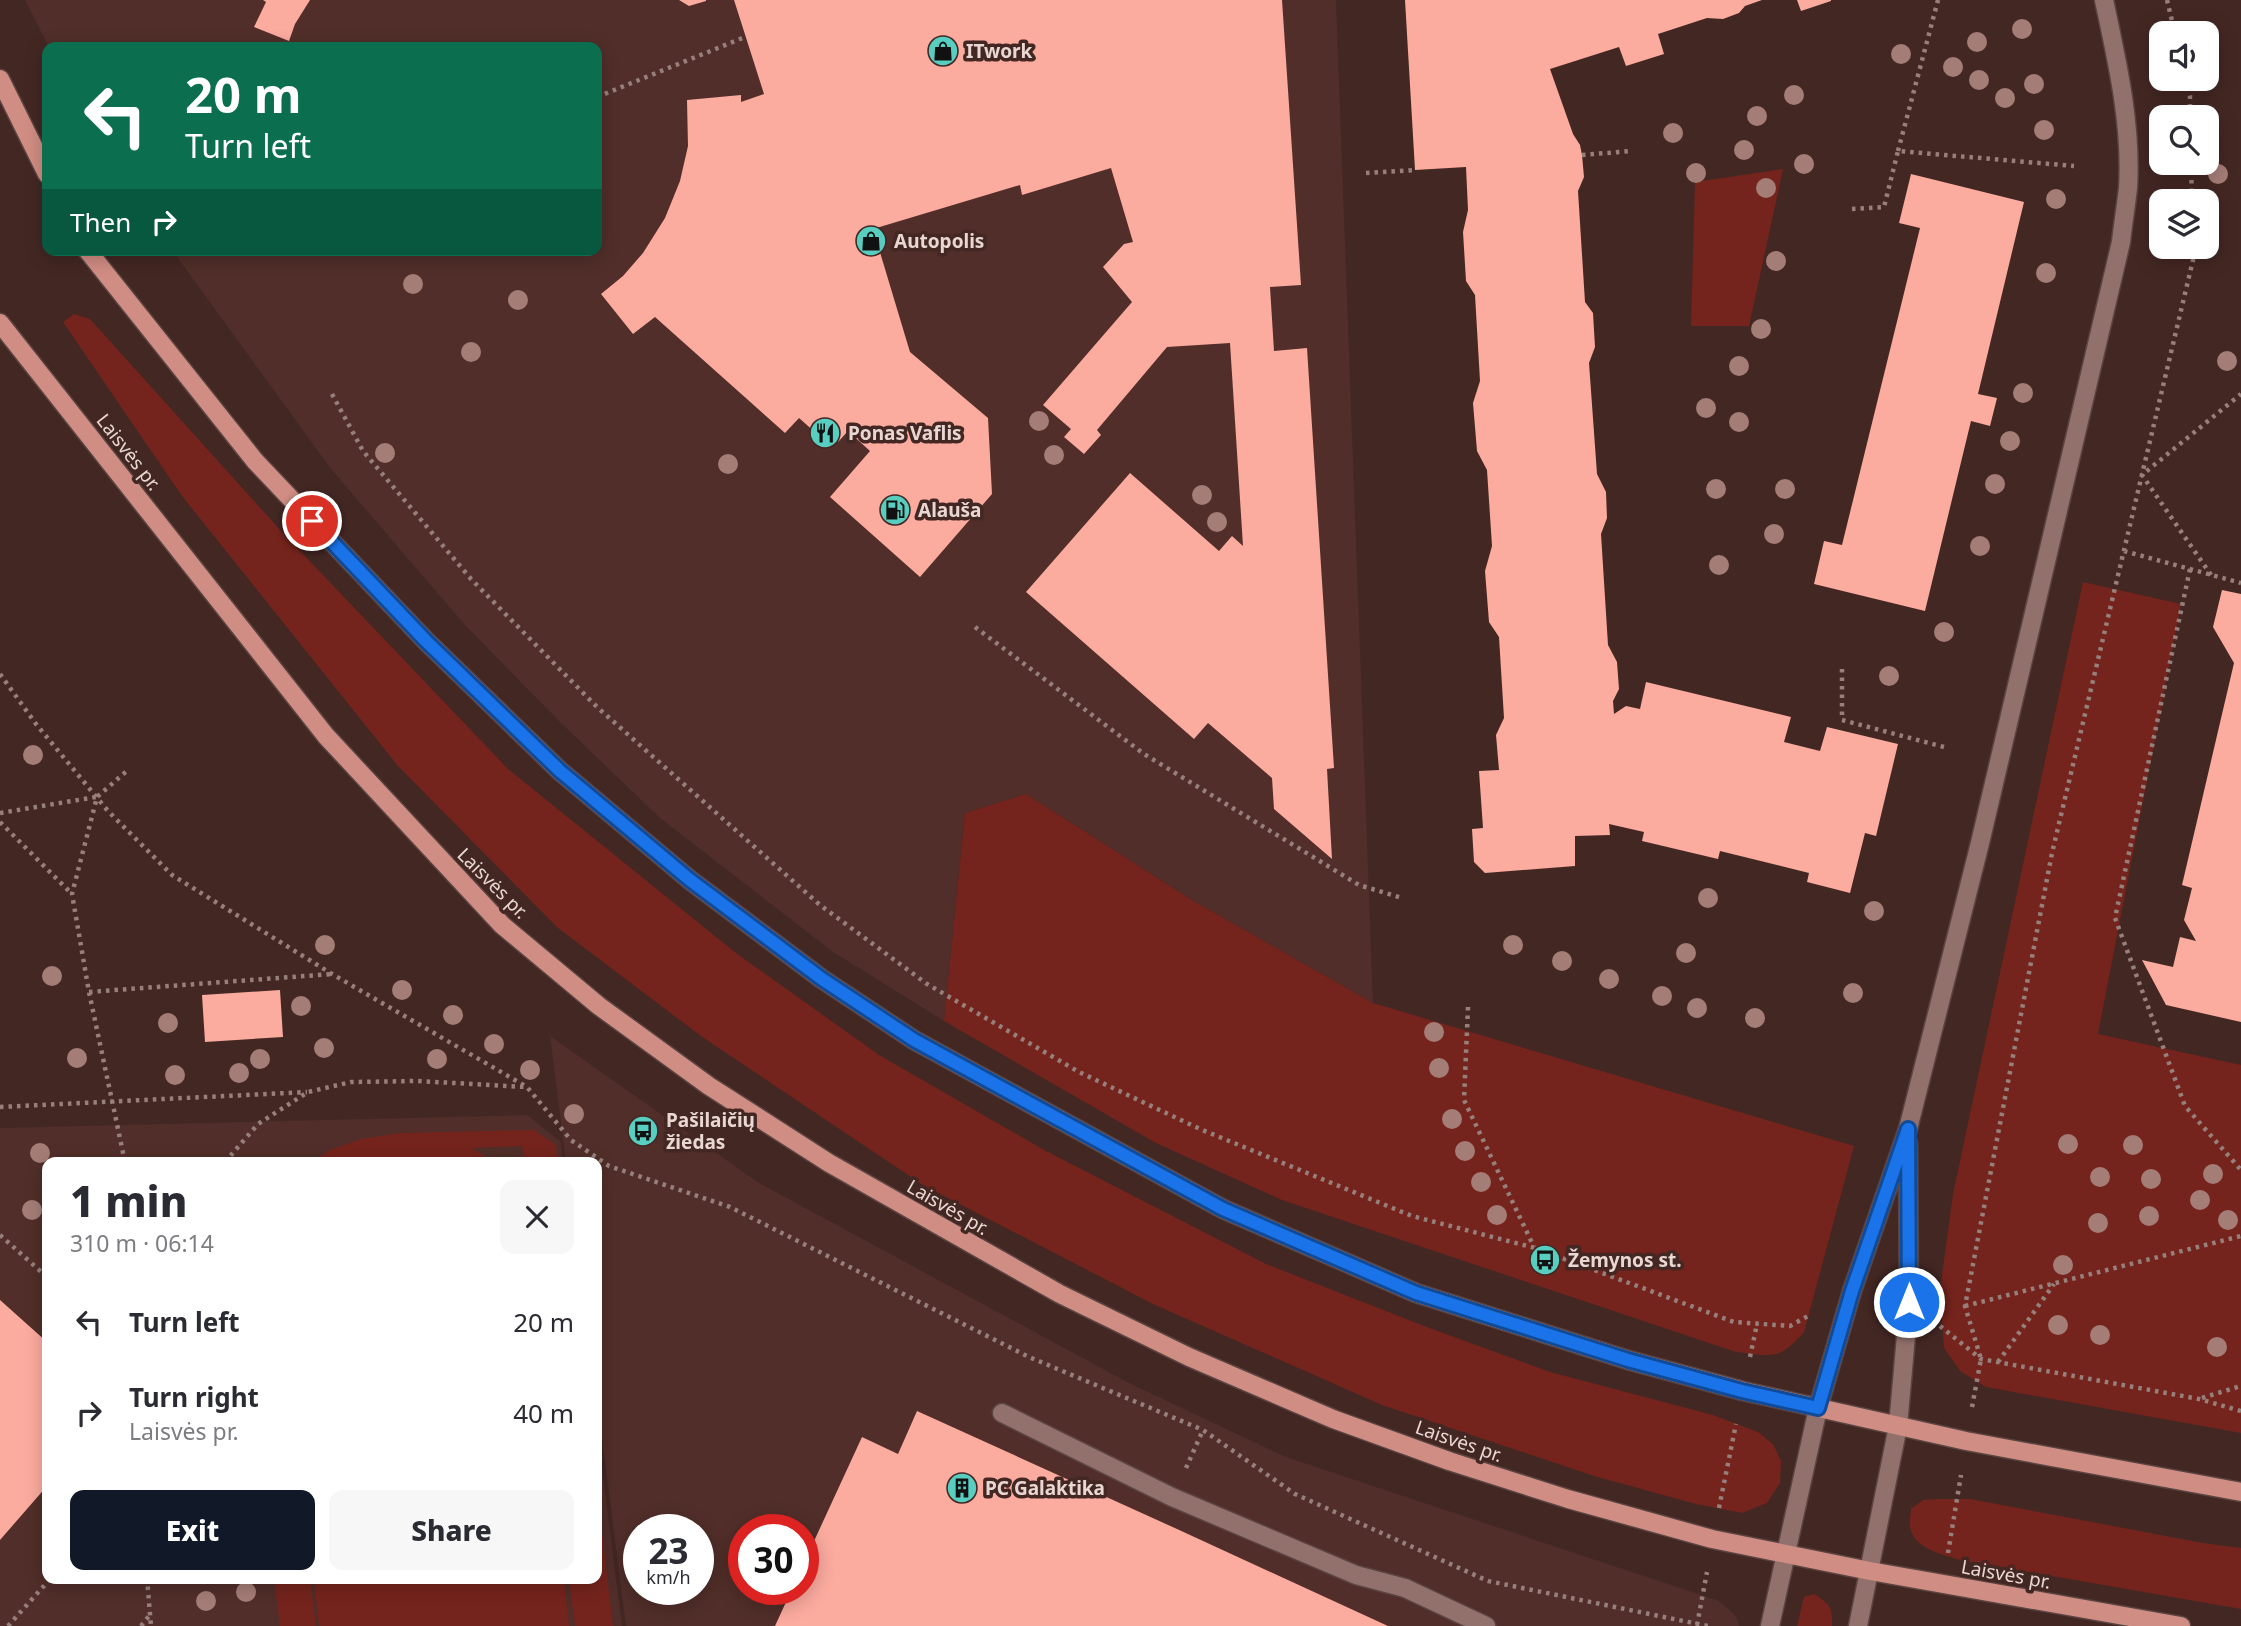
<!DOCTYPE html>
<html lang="en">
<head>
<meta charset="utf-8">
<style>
	:root { --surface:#fff; --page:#f7f7f7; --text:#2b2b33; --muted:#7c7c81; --accent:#111827 }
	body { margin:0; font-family:"Noto Sans",sans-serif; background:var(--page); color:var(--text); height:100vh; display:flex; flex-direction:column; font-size:26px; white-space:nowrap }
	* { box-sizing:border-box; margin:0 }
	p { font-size:23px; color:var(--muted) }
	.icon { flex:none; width:38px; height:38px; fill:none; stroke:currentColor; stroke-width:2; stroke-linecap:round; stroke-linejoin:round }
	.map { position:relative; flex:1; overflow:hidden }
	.panel { position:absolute; left:42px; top:1157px; width:560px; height:427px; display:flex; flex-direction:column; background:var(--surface); border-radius:14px; box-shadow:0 4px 18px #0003 }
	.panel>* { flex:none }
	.guide { position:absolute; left:42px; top:42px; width:560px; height:214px; border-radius:14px; box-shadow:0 4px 18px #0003; background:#0b6e4f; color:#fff; overflow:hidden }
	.buttons { position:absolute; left:2149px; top:21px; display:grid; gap:14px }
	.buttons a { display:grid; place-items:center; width:70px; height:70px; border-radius:14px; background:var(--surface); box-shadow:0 4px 18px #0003; font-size:35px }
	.speed { position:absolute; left:623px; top:1514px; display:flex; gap:14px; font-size:35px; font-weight:700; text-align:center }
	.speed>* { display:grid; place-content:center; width:91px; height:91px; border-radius:50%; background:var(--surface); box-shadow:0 4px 18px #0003; line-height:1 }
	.speed small { font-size:18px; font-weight:400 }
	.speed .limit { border:10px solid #d22; background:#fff; color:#111 }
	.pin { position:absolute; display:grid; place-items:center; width:60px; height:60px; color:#fff; margin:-30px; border:4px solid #fff; border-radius:50%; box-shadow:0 2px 7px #0007 }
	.me { position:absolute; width:77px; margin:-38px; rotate:0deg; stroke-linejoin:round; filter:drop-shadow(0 0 5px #0008) }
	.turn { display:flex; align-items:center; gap:24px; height:147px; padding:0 28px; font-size:32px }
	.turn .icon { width:91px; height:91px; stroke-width:2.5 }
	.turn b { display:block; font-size:49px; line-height:60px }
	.then { display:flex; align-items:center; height:66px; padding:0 28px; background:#0003; gap:14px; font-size:26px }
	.round { display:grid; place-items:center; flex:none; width:74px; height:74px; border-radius:14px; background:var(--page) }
	.summary { display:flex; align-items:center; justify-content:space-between; height:119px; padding:0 28px }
	h1 { font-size:42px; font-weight:800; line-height:52px }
	.button { display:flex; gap:14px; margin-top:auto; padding:14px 28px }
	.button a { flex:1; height:80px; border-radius:14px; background:var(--accent); color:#fff; font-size:28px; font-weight:800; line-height:80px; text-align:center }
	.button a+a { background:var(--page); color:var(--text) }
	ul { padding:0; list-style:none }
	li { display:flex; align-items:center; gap:21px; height:91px; padding:0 28px }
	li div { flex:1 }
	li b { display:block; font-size:26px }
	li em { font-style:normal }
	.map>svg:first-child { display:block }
</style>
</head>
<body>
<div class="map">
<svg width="2241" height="1626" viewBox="0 0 2241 1626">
	<rect width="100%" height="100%" fill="#432723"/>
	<!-- built -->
	<path fill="#512e29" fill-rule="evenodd" d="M 25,0 L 1336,0 L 1373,1003 L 1192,900 L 1026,794 L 965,813 L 944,1021 L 833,952 L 660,818 L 561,723 L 465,625 L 331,469 L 172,250 L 597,250 L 597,47 L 49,47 Z
		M 550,1036 L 759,1183 L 1131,1384 L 1286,1457 L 1719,1601 L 1736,1616 L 1739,1626 L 626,1626 L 597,1399 L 597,1162 L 566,1162 ZM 639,1530 L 698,1530 L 698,1589 L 639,1589 ZM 744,1530 L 803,1530 L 803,1589 L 744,1589 Z
		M 527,1115 L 561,1142 L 563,1162 L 47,1162 L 47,1578 L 597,1578 L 597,1429 L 622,1626 L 0,1626 L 0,1128 Z"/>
	<!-- green -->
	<path fill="#74241c" d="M 1783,169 L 1749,326 L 1691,326 L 1695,182 Z
		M 74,314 L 90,319 L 282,532 L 508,769 L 736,953 L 879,1055 L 1046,1151 L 1266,1264 L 1424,1326 L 1550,1372 L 1713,1415 L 1758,1432 L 1773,1444 L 1781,1461 L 1780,1483 L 1767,1503 L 1742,1513 L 1696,1504 L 1594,1476 L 1382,1405 L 1153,1304 L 923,1185 L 701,1036 L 558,928 L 398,766 L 182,496 L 63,322 Z
		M 2083,582 L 2181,604 L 2098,1034 L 2241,1065 L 2241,1433 L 1986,1387 L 1960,1371 L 1944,1348 L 1940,1290 L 1953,1194 Z
		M 1026,794 L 1192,900 L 1373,1003 L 1854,1146 L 1804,1332 C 1779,1361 1772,1356 1736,1352 L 1282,1200 L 1156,1143 L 944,1021 L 965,813 Z
		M 534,1130 L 556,1145 L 558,1162 L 524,1162 L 522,1146 L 472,1148 L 494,1162 L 312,1162 L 330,1150 L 361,1139 L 400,1133 Z
		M 597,1492 L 613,1626 L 575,1626 L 569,1579 L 597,1578 Z
		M 1940,1499 L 1970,1499 L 2203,1543 L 2241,1548 L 2241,1609 L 1960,1560 C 1942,1554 1913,1549 1910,1526 C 1909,1521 1911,1514 1911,1509 L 1923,1500 Z
		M 274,1579 L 310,1579 L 316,1626 L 280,1626 Z
		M 314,1579 L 564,1579 L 569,1626 L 319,1626 Z
		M 1814,1594 C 1829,1604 1833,1606 1832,1626 L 1797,1626 L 1804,1597 Z"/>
	<!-- building -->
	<path fill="#fcab9f" d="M 263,0 L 310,0 L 295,24 L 289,41 L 254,27 L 266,2 Z
		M 679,0 L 706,0 L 706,1 L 689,6 Z
		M 734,0 L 1282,0 L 1301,285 L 1270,287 L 1274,351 L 1307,348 L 1334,768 L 1327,769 L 1332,859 L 1274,809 L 1272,778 L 1208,723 L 1194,739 L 1026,592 L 1130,473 L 1219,551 L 1232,536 L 1243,546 L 1230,343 L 1167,347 L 1097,430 L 1101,435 L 1084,454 L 1064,437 L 1071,429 L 1043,405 L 1132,302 L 1103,267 L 1124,244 L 1133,242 L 1111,168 L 1022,195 L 1020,185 L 873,229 L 910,352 L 988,418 L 992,494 L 920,577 L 830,497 L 870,451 L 848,431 L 838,442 L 825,441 L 799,418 L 785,433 L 655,317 L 633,334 L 601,294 L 623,276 L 643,253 L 665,218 L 680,181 L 688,146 L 687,100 L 741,95 L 741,102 L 764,94 Z
		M 1405,0 L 1762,0 L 1745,6 L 1739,13 L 1723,19 L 1707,18 L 1658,34 L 1664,54 L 1626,66 L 1619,47 L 1550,69 L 1573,134 L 1580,145 L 1582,155 L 1584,177 L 1578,191 L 1585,302 L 1593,313 L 1595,347 L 1589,363 L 1597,474 L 1606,492 L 1607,518 L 1601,534 L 1608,645 L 1617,662 L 1619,689 L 1613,701 L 1614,714 L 1626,706 L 1640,709 L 1646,682 L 1791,717 L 1784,742 L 1820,751 L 1827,727 L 1898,744 L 1876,836 L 1865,833 L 1850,893 L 1807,882 L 1809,873 L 1720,851 L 1718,859 L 1642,841 L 1644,832 L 1609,824 L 1610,835 L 1575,836 L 1575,866 L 1485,873 L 1474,862 L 1472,829 L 1483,828 L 1479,771 L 1499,770 L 1496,735 L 1504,718 L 1499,637 L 1489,622 L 1485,571 L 1492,546 L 1487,470 L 1477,451 L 1473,403 L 1480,381 L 1475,295 L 1466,281 L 1463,232 L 1468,210 L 1466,167 L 1415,170 Z
		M 1797,0 L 1831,0 L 1831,1 L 1801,11 Z
		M 1911,174 L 2024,202 L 1978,394 L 1997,398 L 1990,426 L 1971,421 L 1925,611 L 1814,584 L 1824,541 L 1842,545 L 1920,228 L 1899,223 Z
		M 2222,590 L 2241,594 L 2241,1022 L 2166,1005 L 2142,960 L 2173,967 L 2180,937 L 2196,941 L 2184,920 L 2192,888 L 2182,885 L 2234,663 L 2213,627 Z
		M 280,990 L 283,1037 L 205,1042 L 202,995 Z
		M 0,1300 L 47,1342 L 47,1486 L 0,1540 Z
		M 917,1411 L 1177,1529 L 1388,1626 L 775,1626 L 792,1589 L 803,1589 L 803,1565 L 862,1437 L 898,1454 Z"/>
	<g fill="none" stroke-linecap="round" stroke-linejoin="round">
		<!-- minor casing -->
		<g stroke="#5a4340" stroke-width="21">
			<path id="minor" d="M 1002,1413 L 1172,1497 L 1356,1575 L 1405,1588 L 1486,1626
				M 1770,1626 L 1818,1408 L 1852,1291 L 1908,1129 L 1980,843 L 2121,242 C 2123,224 2126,206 2128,188 C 2132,125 2117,61 2104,0
				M 1858,1626 L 1898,1426 L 1909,1302 L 1908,1143"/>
		</g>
		<!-- major casing -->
		<g stroke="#5a4340" stroke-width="21">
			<path id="major" d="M 0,79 L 47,174
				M 87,250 L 255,461 L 426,641 L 560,771 L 690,880 L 822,979 L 914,1040 L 1223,1209 L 1416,1293 L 1628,1360 L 1743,1391 L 1966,1441 L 2241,1492
				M 0,323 L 326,736 L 502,925 L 599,1006 L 709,1086 L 829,1163 L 1060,1294 L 1189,1357 L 1333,1419 L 1449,1461 L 1568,1499 L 1712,1539 L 1870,1571 L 2181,1626"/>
		</g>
		<!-- path -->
		<path stroke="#97807c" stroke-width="4.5" stroke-dasharray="3.5 5" stroke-linecap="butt" d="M 2167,0 L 2175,33
			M 2186,79 L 2190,96 L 2190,117
			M 597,97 L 745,37
			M 1898,151 L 1938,0
			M 1582,155 L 1631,151
			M 2191,163 L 2192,201
			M 1366,173 L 1415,170
			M 1852,209 L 1884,207 L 1898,151 L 2074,166
			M 332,394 L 363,451 L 471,579 L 597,707 L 820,905 L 927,984 L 1079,1072 L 1200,1129 L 1412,1216 L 1535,1248 L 1734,1322 L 1790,1326 L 1808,1316
			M 2124,551 L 2241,583
			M 2190,569 L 2115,918 L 2185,1106 L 2241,1170
			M 2211,575 L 2142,475 L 2241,394
			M 975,627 L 1144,754 L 1359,885 L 1402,898
			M 1842,669 L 1842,720 L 1944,747
			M 0,674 L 36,724 L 108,811 L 172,875 L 332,974 L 527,1087 L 571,1140 L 609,1166 L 730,1207 L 1029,1357 L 1203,1430 L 1295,1494 L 1488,1581 L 1708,1626
			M 0,813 L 96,797
			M 0,822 L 72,894
			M 89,992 L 332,974
			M 1468,1007 L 1464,1100 L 1534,1247
			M 0,1107 L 307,1092
			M 125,1162 L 89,992 L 72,894 L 97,797 L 129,769
			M 225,1162 L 258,1124 L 308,1092 L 351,1082 L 418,1081 L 526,1087
			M 0,1235 L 47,1277
			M 1965,1306 L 2241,1236
			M 1940,1326 L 1981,1359 L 2199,1399 L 2241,1411
			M 1750,1357 L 1757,1324
			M 1998,1362 L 2054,1284
			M 2202,1398 L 2241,1386
			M 1972,1407 L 1981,1359 L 1965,1306 L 2052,853 L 2193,260 L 2193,247
			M 1186,1468 L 1203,1430
			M 1719,1508 L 1736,1424
			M 1948,1553 L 1961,1475
			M 147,1578 L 151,1626
			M 1697,1625 L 1707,1572
			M 8,1626 L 51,1578
			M 141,1626 L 149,1616"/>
		<!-- minor -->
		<use href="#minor" stroke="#92716c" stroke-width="18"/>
		<!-- major -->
		<use href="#major" stroke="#d08d83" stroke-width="18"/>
	</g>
	<!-- trees -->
	<g fill="#a57d77">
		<circle cx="2022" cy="29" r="10"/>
		<circle cx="1977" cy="42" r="10"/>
		<circle cx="1901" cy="54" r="10"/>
		<circle cx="1953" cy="67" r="10"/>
		<circle cx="1979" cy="80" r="10"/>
		<circle cx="2034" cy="84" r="10"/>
		<circle cx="1794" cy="95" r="10"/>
		<circle cx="2005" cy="98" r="10"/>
		<circle cx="1757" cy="116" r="10"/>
		<circle cx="2044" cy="130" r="10"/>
		<circle cx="1673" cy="133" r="10"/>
		<circle cx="1744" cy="150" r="10"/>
		<circle cx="1804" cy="164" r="10"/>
		<circle cx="1696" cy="173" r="10"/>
		<circle cx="2218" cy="174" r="10"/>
		<circle cx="1766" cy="188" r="10"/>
		<circle cx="2056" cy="199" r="10"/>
		<circle cx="1776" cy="261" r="10"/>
		<circle cx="2046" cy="273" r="10"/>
		<circle cx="413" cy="284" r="10"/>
		<circle cx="518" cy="300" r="10"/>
		<circle cx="1761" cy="329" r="10"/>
		<circle cx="471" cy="352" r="10"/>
		<circle cx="2227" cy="361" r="10"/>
		<circle cx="1739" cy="366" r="10"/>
		<circle cx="2023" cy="393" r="10"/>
		<circle cx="1706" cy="408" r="10"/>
		<circle cx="1039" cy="421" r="10"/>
		<circle cx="1739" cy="422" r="10"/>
		<circle cx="2010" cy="441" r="10"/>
		<circle cx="385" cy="453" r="10"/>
		<circle cx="1054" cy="455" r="10"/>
		<circle cx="728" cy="464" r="10"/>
		<circle cx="1995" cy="484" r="10"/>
		<circle cx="1716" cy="489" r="10"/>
		<circle cx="1785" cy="489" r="10"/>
		<circle cx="1202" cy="495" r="10"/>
		<circle cx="1217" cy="522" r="10"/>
		<circle cx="1774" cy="534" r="10"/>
		<circle cx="1980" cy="546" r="10"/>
		<circle cx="1719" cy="565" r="10"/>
		<circle cx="1944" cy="632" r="10"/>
		<circle cx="1889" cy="676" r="10"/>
		<circle cx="33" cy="755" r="10"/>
		<circle cx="1708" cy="898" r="10"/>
		<circle cx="1874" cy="911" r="10"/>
		<circle cx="325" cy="945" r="10"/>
		<circle cx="1513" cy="945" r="10"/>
		<circle cx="1686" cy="953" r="10"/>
		<circle cx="1562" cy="961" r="10"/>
		<circle cx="52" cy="976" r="10"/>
		<circle cx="1609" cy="979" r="10"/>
		<circle cx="402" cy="990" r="10"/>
		<circle cx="1853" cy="993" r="10"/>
		<circle cx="1662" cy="996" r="10"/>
		<circle cx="301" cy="1006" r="10"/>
		<circle cx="1697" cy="1008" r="10"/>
		<circle cx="453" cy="1015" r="10"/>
		<circle cx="1755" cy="1018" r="10"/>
		<circle cx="168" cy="1023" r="10"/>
		<circle cx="1434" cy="1032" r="10"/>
		<circle cx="494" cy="1044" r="10"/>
		<circle cx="324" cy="1048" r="10"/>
		<circle cx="77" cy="1058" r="10"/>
		<circle cx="260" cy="1059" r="10"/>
		<circle cx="437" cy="1059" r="10"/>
		<circle cx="1439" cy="1068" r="10"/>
		<circle cx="530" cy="1070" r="10"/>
		<circle cx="239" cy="1073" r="10"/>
		<circle cx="175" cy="1075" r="10"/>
		<circle cx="574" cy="1114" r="10"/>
		<circle cx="1452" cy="1119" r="10"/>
		<circle cx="2068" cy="1144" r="10"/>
		<circle cx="2133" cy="1145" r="10"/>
		<circle cx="1465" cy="1151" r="10"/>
		<circle cx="40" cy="1153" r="10"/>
		<circle cx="2213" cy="1174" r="10"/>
		<circle cx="2100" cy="1177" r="10"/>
		<circle cx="2151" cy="1179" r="10"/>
		<circle cx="1481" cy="1182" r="10"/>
		<circle cx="2200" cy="1200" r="10"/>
		<circle cx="32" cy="1210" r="10"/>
		<circle cx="1497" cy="1215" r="10"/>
		<circle cx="2149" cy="1216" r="10"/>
		<circle cx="2228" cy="1220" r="10"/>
		<circle cx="2098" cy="1223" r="10"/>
		<circle cx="2063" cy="1265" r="10"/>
		<circle cx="2058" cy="1325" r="10"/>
		<circle cx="2100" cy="1335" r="10"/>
		<circle cx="2217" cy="1347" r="10"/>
		<circle cx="246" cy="1592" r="10"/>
		<circle cx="206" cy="1601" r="10"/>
	</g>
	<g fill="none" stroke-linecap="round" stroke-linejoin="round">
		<!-- route casing -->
		<g stroke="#114b97" stroke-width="18">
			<path id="route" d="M 312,521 L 426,641 L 560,771 L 690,880 L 822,979 L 914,1040 L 1223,1209 L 1416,1293 L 1628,1360 L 1742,1391 L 1818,1408 L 1852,1291 L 1908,1129 L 1909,1302"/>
		</g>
		<!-- route -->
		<use href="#route" stroke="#1a73e8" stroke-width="12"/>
	</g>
	<!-- icons -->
	<defs>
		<g id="shop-disc" transform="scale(1.575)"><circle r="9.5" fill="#58cec0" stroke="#432723"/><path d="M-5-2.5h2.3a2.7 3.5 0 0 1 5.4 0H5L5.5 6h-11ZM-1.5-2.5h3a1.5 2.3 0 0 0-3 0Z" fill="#111"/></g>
		<g id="restaurant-disc" transform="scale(1.575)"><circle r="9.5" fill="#58cec0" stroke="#432723"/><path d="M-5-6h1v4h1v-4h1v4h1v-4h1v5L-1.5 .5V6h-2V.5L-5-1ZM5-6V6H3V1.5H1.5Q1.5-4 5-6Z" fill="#111"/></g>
		<g id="fuel-disc" transform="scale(1.575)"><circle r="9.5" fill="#58cec0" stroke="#432723"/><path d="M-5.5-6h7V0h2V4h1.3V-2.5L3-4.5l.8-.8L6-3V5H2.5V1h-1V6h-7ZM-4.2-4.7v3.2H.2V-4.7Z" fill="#111"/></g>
		<g id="bus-disc" transform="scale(1.575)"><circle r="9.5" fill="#58cec0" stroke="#432723"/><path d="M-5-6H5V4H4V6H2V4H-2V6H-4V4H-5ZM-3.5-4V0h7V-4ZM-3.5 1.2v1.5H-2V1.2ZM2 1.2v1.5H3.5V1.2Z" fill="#111"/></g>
		<g id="building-disc" transform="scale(1.575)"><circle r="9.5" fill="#58cec0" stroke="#432723"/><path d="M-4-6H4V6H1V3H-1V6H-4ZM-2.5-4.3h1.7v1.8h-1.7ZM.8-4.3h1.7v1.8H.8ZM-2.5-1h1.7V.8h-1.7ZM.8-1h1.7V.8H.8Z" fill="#111"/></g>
	</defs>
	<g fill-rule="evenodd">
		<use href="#shop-disc" x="943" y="51"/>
		<use href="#shop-disc" x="871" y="241"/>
		<use href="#restaurant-disc" x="825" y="433"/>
		<use href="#fuel-disc" x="895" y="510"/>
		<use href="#bus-disc" x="643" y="1131"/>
		<use href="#bus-disc" x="1545" y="1260"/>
		<use href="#building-disc" x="962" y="1488"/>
	</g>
	<g text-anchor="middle" stroke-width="7" stroke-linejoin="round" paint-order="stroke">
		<!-- poi labels -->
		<g font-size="19" font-weight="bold" fill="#e9d7d3" stroke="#432723" text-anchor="start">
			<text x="966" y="58">ITwork</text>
			<text x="894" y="248">Autopolis</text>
			<text x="848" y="440">Ponas Vaflis</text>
			<text x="918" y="517">Alauša</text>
			<text x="666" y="1127">Pašilaičių<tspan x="666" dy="22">žiedas</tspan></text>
			<text x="1568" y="1267">Žemynos st.</text>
			<text x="985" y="1495">PC Galaktika</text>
		</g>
		<!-- street labels -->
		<g font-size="19" fill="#e9d7d3" stroke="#432723">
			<text transform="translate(129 452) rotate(52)" y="7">Laisvės pr.</text>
			<text transform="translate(493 883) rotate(45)" y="7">Laisvės pr.</text>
			<text transform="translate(948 1207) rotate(30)" y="7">Laisvės pr.</text>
			<text transform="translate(1459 1441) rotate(19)" y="7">Laisvės pr.</text>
			<text transform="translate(2006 1574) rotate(10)" y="7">Laisvės pr.</text>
		</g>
	</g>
</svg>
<div class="buttons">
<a><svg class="icon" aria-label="sound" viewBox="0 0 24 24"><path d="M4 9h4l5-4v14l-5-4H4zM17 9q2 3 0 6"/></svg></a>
<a><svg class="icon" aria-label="search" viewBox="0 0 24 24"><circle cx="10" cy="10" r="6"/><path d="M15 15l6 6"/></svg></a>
<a><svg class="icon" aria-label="layers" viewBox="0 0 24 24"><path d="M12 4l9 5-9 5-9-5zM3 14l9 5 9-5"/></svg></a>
</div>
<div class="speed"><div>23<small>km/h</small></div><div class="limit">30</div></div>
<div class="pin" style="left:312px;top:521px;background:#d93025"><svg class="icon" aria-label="arrive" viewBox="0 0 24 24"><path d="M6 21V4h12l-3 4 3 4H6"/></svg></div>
<svg class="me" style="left:1909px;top:1302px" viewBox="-20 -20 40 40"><circle r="17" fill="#1a73e8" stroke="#fff" stroke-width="3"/><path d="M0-11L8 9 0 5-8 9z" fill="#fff"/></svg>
<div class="guide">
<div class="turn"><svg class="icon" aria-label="left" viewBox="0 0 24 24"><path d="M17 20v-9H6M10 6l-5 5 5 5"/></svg><div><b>20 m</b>Turn left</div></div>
<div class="then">Then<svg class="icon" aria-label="right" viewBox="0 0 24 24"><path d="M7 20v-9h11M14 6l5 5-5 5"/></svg></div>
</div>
<section class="panel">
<div class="summary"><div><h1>1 min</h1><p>310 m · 06:14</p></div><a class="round"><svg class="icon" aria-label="close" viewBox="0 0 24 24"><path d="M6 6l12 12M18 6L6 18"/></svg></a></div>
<ul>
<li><svg class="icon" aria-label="left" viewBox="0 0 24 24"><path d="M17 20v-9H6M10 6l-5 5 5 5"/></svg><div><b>Turn left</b></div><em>20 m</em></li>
<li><svg class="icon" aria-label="right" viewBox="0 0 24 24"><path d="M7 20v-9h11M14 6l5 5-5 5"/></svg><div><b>Turn right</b><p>Laisvės pr.</p></div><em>40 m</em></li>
</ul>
<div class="button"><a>Exit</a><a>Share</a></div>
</section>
</div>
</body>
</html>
